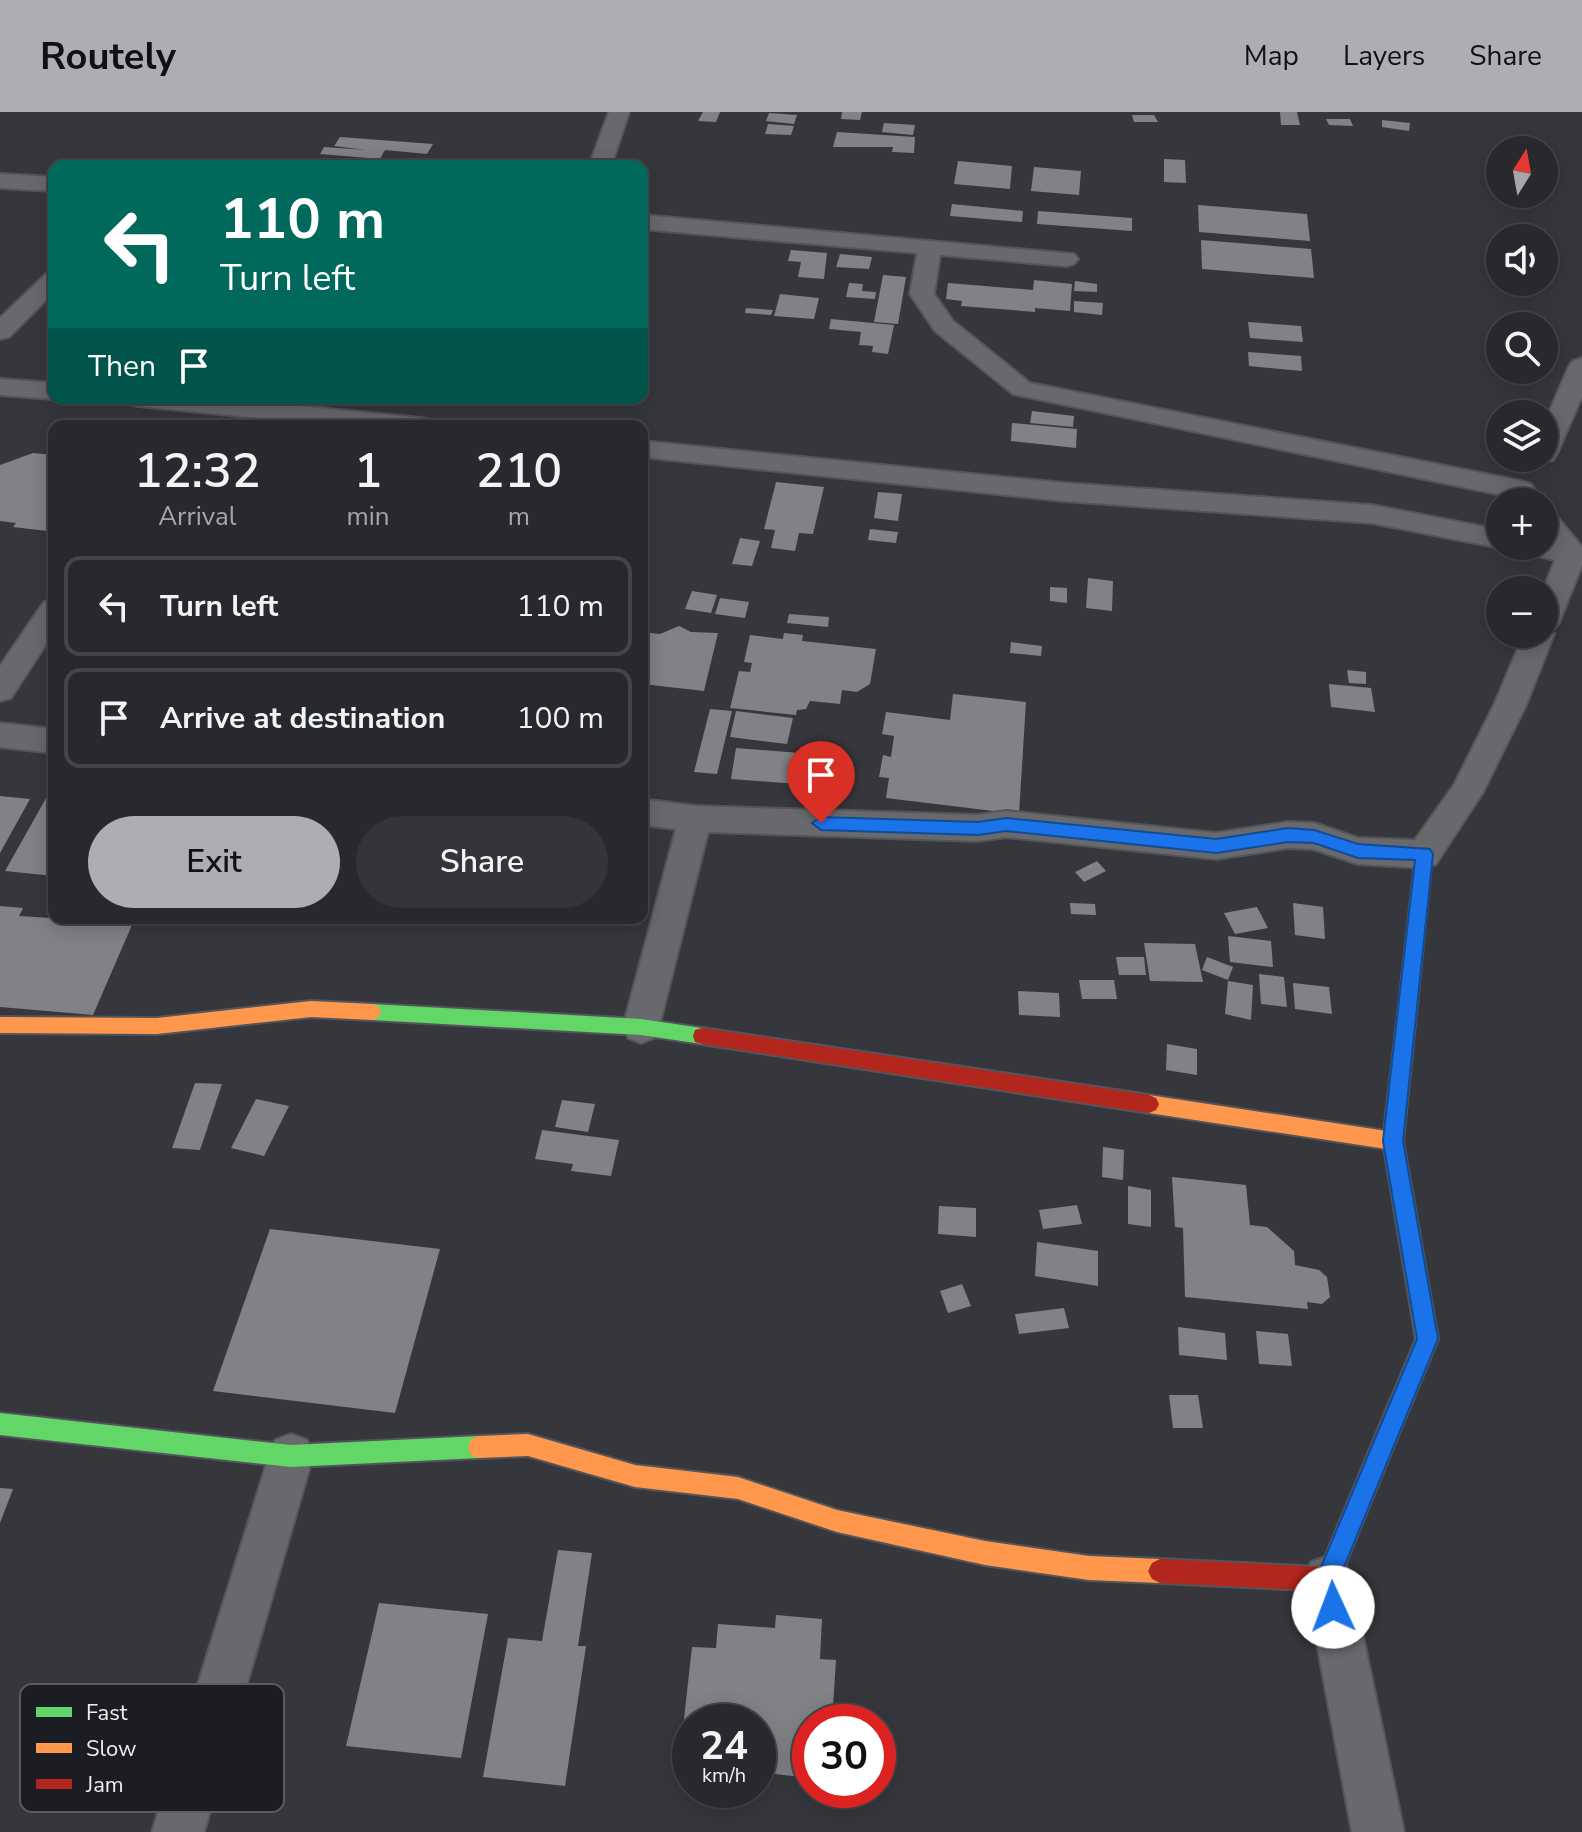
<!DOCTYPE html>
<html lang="en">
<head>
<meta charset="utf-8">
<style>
	:root { --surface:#28292d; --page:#343539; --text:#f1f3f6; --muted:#a5a6aa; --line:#444549; --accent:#acaeb4 }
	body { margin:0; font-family:"Nunito Sans",sans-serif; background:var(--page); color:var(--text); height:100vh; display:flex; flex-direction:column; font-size:30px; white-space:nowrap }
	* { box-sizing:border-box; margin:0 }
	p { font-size:26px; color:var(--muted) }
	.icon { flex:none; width:44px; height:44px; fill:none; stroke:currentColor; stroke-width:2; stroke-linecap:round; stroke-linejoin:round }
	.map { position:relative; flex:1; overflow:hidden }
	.details { position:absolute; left:48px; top:308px; width:600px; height:504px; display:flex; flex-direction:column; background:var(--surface); border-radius:16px; box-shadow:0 4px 20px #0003,0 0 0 2px var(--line) }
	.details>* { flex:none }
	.banner { position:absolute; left:48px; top:48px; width:600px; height:244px; border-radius:16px; box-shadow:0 4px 20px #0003,0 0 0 2px var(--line); background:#00695c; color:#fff; overflow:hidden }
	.needle { width:52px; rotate:11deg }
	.tools { position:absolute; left:1486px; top:24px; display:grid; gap:16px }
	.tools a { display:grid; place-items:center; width:72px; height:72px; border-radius:50%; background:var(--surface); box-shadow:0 4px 20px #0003,0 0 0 2px var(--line); font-size:40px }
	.speed { position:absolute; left:672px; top:1592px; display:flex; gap:16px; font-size:40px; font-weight:700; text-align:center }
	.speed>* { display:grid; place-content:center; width:104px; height:104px; border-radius:50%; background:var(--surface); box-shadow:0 4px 20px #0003,0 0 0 2px var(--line); line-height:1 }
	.speed small { font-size:20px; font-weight:400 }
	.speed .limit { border:12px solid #d22; background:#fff; color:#111 }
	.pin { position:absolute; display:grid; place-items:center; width:68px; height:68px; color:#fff; margin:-82px -34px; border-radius:50% 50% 50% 0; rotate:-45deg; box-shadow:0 0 8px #0007 }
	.pin .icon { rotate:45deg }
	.me { position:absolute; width:88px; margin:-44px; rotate:358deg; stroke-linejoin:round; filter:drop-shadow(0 0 6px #0008) }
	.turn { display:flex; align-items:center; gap:28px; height:168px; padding:0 40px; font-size:36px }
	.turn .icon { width:104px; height:104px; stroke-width:2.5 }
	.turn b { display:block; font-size:56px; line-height:68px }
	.then { display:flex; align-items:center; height:76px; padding:0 40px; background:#0003; gap:16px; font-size:30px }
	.eta { display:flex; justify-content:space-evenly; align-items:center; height:136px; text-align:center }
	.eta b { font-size:48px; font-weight:600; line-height:56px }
	.cta { display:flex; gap:16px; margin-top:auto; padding:16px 40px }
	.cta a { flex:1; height:92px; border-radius:48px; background:var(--accent); color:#111; font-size:32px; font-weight:600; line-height:92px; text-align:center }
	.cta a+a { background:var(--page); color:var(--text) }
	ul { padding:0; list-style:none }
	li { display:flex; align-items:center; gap:24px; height:100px; margin:0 16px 12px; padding:0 24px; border:4px solid var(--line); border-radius:16px }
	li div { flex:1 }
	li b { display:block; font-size:30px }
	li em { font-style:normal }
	header { display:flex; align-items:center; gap:48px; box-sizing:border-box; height:112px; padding:0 40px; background:var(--accent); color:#111 }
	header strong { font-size:38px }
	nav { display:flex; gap:44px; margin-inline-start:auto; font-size:28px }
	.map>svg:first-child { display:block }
</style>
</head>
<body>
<header>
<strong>Routely</strong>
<nav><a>Map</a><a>Layers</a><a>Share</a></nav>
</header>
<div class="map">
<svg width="1582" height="1720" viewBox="0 0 1582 1720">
	<rect width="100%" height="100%" fill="#36373c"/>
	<!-- building -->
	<path fill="#818286" d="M 703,0 L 720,0 L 716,10 L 698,9 Z
		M 842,0 L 862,0 L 860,8 L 841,7 Z
		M 1280,0 L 1297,0 L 1300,13 L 1281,13 Z
		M 769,1 L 797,3 L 794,12 L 766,9 Z
		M 1132,3 L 1154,3 L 1158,10 L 1134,10 Z
		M 1326,7 L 1350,7 L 1353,14 L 1329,13 Z
		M 1382,8 L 1410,11 L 1409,19 L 1382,15 Z
		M 884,11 L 915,13 L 913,23 L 882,20 Z
		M 768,12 L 794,14 L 791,23 L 765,22 Z
		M 837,20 L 915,25 L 914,41 L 892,40 L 893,35 L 833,35 Z
		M 340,25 L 433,32 L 427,42 L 385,38 L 380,47 L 320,42 L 324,35 L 366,38 L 334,34 Z
		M 1164,47 L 1185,48 L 1186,71 L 1164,70 Z
		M 958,49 L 1012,54 L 1010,77 L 954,72 Z
		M 1034,55 L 1081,59 L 1079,83 L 1031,79 Z
		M 952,92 L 1023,99 L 1022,110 L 950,104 Z
		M 1198,93 L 1307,102 L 1310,129 L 1199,120 Z
		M 1038,99 L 1132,106 L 1132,119 L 1037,112 Z
		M 1201,128 L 1311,137 L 1314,166 L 1202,157 Z
		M 791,138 L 827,141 L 824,167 L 798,165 L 801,150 L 788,149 Z
		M 840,142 L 872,145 L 869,157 L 836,155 Z
		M 883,163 L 906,165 L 898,212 L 874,210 Z
		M 1034,168 L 1072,172 L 1070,199 L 1035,196 L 1035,200 L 961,194 L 962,189 L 946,187 L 948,171 L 1033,178 Z
		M 1075,169 L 1097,172 L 1097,180 L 1074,179 Z
		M 849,171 L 863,172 L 862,179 L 876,180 L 875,187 L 846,185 Z
		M 780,182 L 819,186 L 814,207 L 774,204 Z
		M 1074,189 L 1103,191 L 1102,203 L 1074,200 Z
		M 746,196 L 773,198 L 771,203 L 745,201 Z
		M 831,207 L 894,213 L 888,242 L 872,240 L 873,234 L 859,233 L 861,220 L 829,217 Z
		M 1248,210 L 1301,214 L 1303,230 L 1250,226 Z
		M 1248,240 L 1301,244 L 1302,259 L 1249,254 Z
		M 1032,299 L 1074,304 L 1073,315 L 1030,311 Z
		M 1012,311 L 1077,317 L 1076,336 L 1011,329 Z
		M 33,341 L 54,343 L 54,409 L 47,419 L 13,415 L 16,411 L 0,409 L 0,353 Z
		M 776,370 L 824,375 L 813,422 L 799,421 L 795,439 L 771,436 L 775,418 L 764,417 Z
		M 878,380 L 902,382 L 898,409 L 874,406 Z
		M 870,417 L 898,420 L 896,431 L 868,428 Z
		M 740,426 L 760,429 L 752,454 L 732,452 Z
		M 1088,466 L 1113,469 L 1112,499 L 1086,496 Z
		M 1050,475 L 1067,476 L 1067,491 L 1050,489 Z
		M 692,479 L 717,483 L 711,501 L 685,497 Z
		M 720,486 L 749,490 L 745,506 L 715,502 Z
		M 789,502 L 829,505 L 828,515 L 787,511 Z
		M 679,514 L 691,520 L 718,521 L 704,579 L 642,572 L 642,520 L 660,522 Z
		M 784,521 L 803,523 L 802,529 L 876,537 L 870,572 L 857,580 L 842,578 L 840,592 L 810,589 L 806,597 L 797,598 L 796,603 L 730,596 L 739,559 L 750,560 L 752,551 L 744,550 L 750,523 L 783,527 Z
		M 1011,530 L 1042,534 L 1041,544 L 1010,541 Z
		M 1347,558 L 1366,560 L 1366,572 L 1349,571 Z
		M 1329,572 L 1371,576 L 1375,600 L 1331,595 Z
		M 953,582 L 1026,590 L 1019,702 L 886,686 L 889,666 L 879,665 L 883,643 L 891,645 L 894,624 L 882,622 L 886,600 L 950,608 Z
		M 710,597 L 732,599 L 717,662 L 694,660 Z
		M 736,599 L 793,606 L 787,632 L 730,625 Z
		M 736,636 L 826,643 L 823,674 L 731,667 Z
		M 54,672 L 54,764 L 5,759 Z
		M 0,684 L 30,687 L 0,741 Z
		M 1097,749 L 1106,759 L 1084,770 L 1075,760 Z
		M 1070,791 L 1095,792 L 1096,803 L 1071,802 Z
		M 1293,791 L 1323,795 L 1325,827 L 1295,823 Z
		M 0,794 L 23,796 L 19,804 L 66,807 L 135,806 L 93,903 L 0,895 Z
		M 1257,795 L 1268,816 L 1235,822 L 1224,801 Z
		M 1228,824 L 1271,829 L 1273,855 L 1230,850 Z
		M 1144,831 L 1195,832 L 1203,870 L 1150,869 Z
		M 1116,845 L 1144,845 L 1146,863 L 1119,863 Z
		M 1207,845 L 1233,855 L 1228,868 L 1202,858 Z
		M 1259,862 L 1284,865 L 1287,895 L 1261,892 Z
		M 1079,868 L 1114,868 L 1117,887 L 1082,887 Z
		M 1228,869 L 1253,873 L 1251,908 L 1225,902 Z
		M 1293,871 L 1329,875 L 1332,902 L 1295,897 Z
		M 1018,879 L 1059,881 L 1060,905 L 1019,903 Z
		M 1167,932 L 1197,937 L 1197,963 L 1166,958 Z
		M 195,971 L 222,972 L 200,1038 L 172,1036 Z
		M 256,987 L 289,994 L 264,1044 L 231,1036 Z
		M 562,988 L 595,992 L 588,1020 L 555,1015 Z
		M 542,1018 L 619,1028 L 611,1064 L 571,1059 L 573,1052 L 535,1047 Z
		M 1103,1035 L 1124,1038 L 1123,1068 L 1102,1065 Z
		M 1172,1065 L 1246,1073 L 1250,1113 L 1267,1115 L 1294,1139 L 1295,1153 L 1319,1158 L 1327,1165 L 1330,1185 L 1322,1192 L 1307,1190 L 1308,1197 L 1185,1185 L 1183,1116 L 1175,1115 Z
		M 1128,1074 L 1151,1078 L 1151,1115 L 1128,1112 Z
		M 1077,1093 L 1082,1112 L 1043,1117 L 1039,1098 Z
		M 939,1094 L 976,1096 L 976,1125 L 938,1122 Z
		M 270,1117 L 440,1137 L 395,1301 L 213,1279 Z
		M 1037,1130 L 1098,1139 L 1098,1174 L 1035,1164 Z
		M 962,1172 L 971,1194 L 948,1201 L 940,1179 Z
		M 1064,1196 L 1069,1216 L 1019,1222 L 1015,1202 Z
		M 1178,1215 L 1225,1221 L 1227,1248 L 1179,1243 Z
		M 1256,1219 L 1288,1222 L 1292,1254 L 1259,1252 Z
		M 1169,1283 L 1198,1283 L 1203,1316 L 1173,1316 Z
		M 0,1376 L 13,1377 L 0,1411 Z
		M 558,1438 L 592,1441 L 578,1534 L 586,1534 L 565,1674 L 483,1665 L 508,1526 L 542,1529 Z
		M 379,1491 L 488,1502 L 461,1646 L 346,1634 Z
		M 776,1503 L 822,1507 L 820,1547 L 836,1548 L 832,1610 L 810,1610 L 810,1666 L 758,1660 L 758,1610 L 690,1610 L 690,1653 L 679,1652 L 692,1535 L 716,1536 L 718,1512 L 775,1516 Z"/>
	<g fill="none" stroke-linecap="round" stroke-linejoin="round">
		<!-- street casing -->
		<g stroke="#54555a" stroke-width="4">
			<path id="street" d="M 609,0 L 629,0 L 611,54 L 589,54 Z
				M 0,62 L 54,65 L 54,79 L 0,76 Z
				M 642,103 L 1074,142 L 1078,147 L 1074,152 L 1066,154 L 940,143 L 934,182 L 953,209 L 1030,271 L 1521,369 L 1531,372 L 1535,378 L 1531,384 L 1521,387 L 1013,282 L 935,219 L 910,182 L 917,141 L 642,117 Z
				M 54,160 L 54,180 L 9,225 L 0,227 L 0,206 L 46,162 Z
				M 1582,246 L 1582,284 L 1557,342 L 1553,348 L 1544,350 L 1535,348 L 1544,346 L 1544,312 L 1569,254 L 1573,249 Z
				M 0,267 L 54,271 L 54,286 L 57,286 L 54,287 L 0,283 Z
				M 125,286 L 218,286 L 421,306 L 430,308 L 434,314 L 340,314 L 138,294 L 129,292 Z
				M 642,329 L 1064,371 L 1372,393 L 1500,418 L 1500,434 L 1509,434 L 1500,436 L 1372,411 L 1064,389 L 642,345 Z
				M 1544,398 L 1554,401 L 1582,435 L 1582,453 L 1559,511 L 1552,519 L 1554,522 L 1526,593 L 1483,680 L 1436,752 L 1424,756 L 1358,752 L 1313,737 L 1288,736 L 1216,747 L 1006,725 L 978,729 L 708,720 L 659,915 L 654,926 L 641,931 L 628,926 L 623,915 L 676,717 L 642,713 L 642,687 L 695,694 L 978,703 L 1006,699 L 1216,721 L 1288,710 L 1314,711 L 1358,726 L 1415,728 L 1454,673 L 1494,593 L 1524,522 L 1544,522 L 1543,478 L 1555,448 L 1524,441 L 1520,434 L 1544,434 Z
				M 54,487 L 54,520 L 11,586 L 0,589 L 0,554 L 44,490 Z
				M 0,611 L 54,617 L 54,641 L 0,635 Z
				M 291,1322 L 307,1328 L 313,1344 L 204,1720 L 152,1720 L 269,1344 L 275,1328 Z
				M 1328,1444 L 1345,1450 L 1351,1467 L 1404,1720 L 1352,1720 L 1305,1467 L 1311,1450 Z"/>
		</g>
		<!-- fast casing -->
		<g stroke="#54555a" stroke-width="4">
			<path id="fast" d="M 372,892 L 641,907 L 702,916 L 709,918 L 711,924 L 709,930 L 702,932 L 641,923 L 372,908 L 366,906 L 363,900 L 366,894 Z
				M 1407,894 L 1413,896 L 1416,902 L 1403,1029 L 1438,1227 L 1408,1300 L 1400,1303 L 1392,1300 L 1389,1292 L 1416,1227 L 1383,1029 L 1398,902 L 1401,896 Z
				M 0,1301 L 291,1333 L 479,1324 L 487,1327 L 490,1335 L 487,1343 L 479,1346 L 291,1355 L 0,1323 Z"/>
		</g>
		<!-- slow casing -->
		<g stroke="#54555a" stroke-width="4">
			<path id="slow" d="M 311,889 L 372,892 L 378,894 L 381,900 L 378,906 L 372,908 L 311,905 L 157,922 L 0,921 L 0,905 L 157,906 Z
				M 1149,983 L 1393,1020 L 1400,1023 L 1403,1029 L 1400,1035 L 1393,1038 L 1149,1001 L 1142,998 L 1139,992 L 1142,986 Z
				M 528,1322 L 635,1353 L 738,1365 L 837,1398 L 985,1429 L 1089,1444 L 1160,1447 L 1168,1451 L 1172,1459 L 1168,1467 L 1160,1471 L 1089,1468 L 985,1453 L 837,1420 L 738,1387 L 635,1375 L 528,1344 L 479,1346 L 471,1343 L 468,1335 L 471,1327 L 479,1324 Z"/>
		</g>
		<!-- jam casing -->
		<g stroke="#54555a" stroke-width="4">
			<path id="jam" d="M 1424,735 L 1432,742 L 1416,902 L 1413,908 L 1407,910 L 1401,908 L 1398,902 L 1416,742 Z
				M 702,916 L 1149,983 L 1156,986 L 1159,992 L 1156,998 L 1149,1001 L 702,932 L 695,930 L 693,924 L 695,918 Z
				M 1400,1281 L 1408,1284 L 1411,1292 L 1336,1475 L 1328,1479 L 1160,1471 L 1152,1467 L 1148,1459 L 1152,1451 L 1160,1447 L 1321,1455 L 1392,1284 Z"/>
		</g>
		<!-- street -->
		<use href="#street" fill="#68696c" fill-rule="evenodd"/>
		<!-- fast -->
		<use href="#fast" fill="#63d668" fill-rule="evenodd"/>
		<!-- slow -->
		<use href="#slow" fill="#ff974d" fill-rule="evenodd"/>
		<!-- jam -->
		<use href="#jam" fill="#b3261e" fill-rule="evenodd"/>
	</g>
	<!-- route -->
	<path fill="#1a73e8" stroke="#114b97" stroke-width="2" d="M 821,705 L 978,710 L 1006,706 L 1216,727 L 1288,716 L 1314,718 L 1358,732 L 1430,737 L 1433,742 L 1403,1029 L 1438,1227 L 1339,1467 L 1345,1495 L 1342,1504 L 1333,1507 L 1325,1504 L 1316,1467 L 1417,1227 L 1383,1029 L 1415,748 L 1358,746 L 1314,731 L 1288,730 L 1216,741 L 1006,719 L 978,723 L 821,718 L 812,711 Z"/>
	<!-- legend -->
	<rect x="20" y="1572" width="264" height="128" rx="12" fill="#1c1d22" stroke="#5a5c61" stroke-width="2"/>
	<rect x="36" y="1595" width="36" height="10" fill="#63d668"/>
	<rect x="36" y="1631" width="36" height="10" fill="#ff974d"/>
	<rect x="36" y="1667" width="36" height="10" fill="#b3261e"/>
	<g font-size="22" fill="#eceef4">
		<text x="86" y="1608">Fast</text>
		<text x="86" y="1644">Slow</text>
		<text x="86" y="1680">Jam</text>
	</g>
</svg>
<div class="tools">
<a><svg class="needle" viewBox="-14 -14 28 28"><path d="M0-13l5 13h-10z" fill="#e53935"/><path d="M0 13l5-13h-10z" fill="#a5a6aa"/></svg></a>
<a><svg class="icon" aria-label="sound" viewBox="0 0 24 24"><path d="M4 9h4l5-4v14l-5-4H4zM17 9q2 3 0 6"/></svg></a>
<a><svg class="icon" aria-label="search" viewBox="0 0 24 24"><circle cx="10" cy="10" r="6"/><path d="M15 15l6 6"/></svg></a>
<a><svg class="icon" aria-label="layers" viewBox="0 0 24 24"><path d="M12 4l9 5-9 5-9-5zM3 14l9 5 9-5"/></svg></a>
<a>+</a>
<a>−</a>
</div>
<div class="speed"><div>24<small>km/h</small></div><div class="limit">30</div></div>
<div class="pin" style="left:821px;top:711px;background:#d93025"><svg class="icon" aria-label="arrive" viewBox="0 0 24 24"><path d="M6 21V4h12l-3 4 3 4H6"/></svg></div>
<svg class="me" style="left:1333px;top:1495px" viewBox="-20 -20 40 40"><circle r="19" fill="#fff"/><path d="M0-13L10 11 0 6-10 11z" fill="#1a73e8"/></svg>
<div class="banner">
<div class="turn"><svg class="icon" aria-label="left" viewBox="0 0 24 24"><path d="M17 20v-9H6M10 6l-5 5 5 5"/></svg><div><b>110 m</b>Turn left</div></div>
<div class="then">Then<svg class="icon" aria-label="arrive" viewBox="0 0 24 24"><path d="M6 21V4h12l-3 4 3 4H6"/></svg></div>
</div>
<section class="details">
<div class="eta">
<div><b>12:32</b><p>Arrival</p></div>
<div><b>1</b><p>min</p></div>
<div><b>210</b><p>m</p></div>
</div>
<ul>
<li><svg class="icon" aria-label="left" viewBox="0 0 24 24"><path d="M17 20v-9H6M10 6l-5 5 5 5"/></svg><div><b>Turn left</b></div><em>110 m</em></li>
<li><svg class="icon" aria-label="arrive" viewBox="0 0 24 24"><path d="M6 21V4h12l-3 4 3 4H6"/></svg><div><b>Arrive at destination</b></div><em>100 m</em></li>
</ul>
<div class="cta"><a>Exit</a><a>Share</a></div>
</section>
</div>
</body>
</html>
